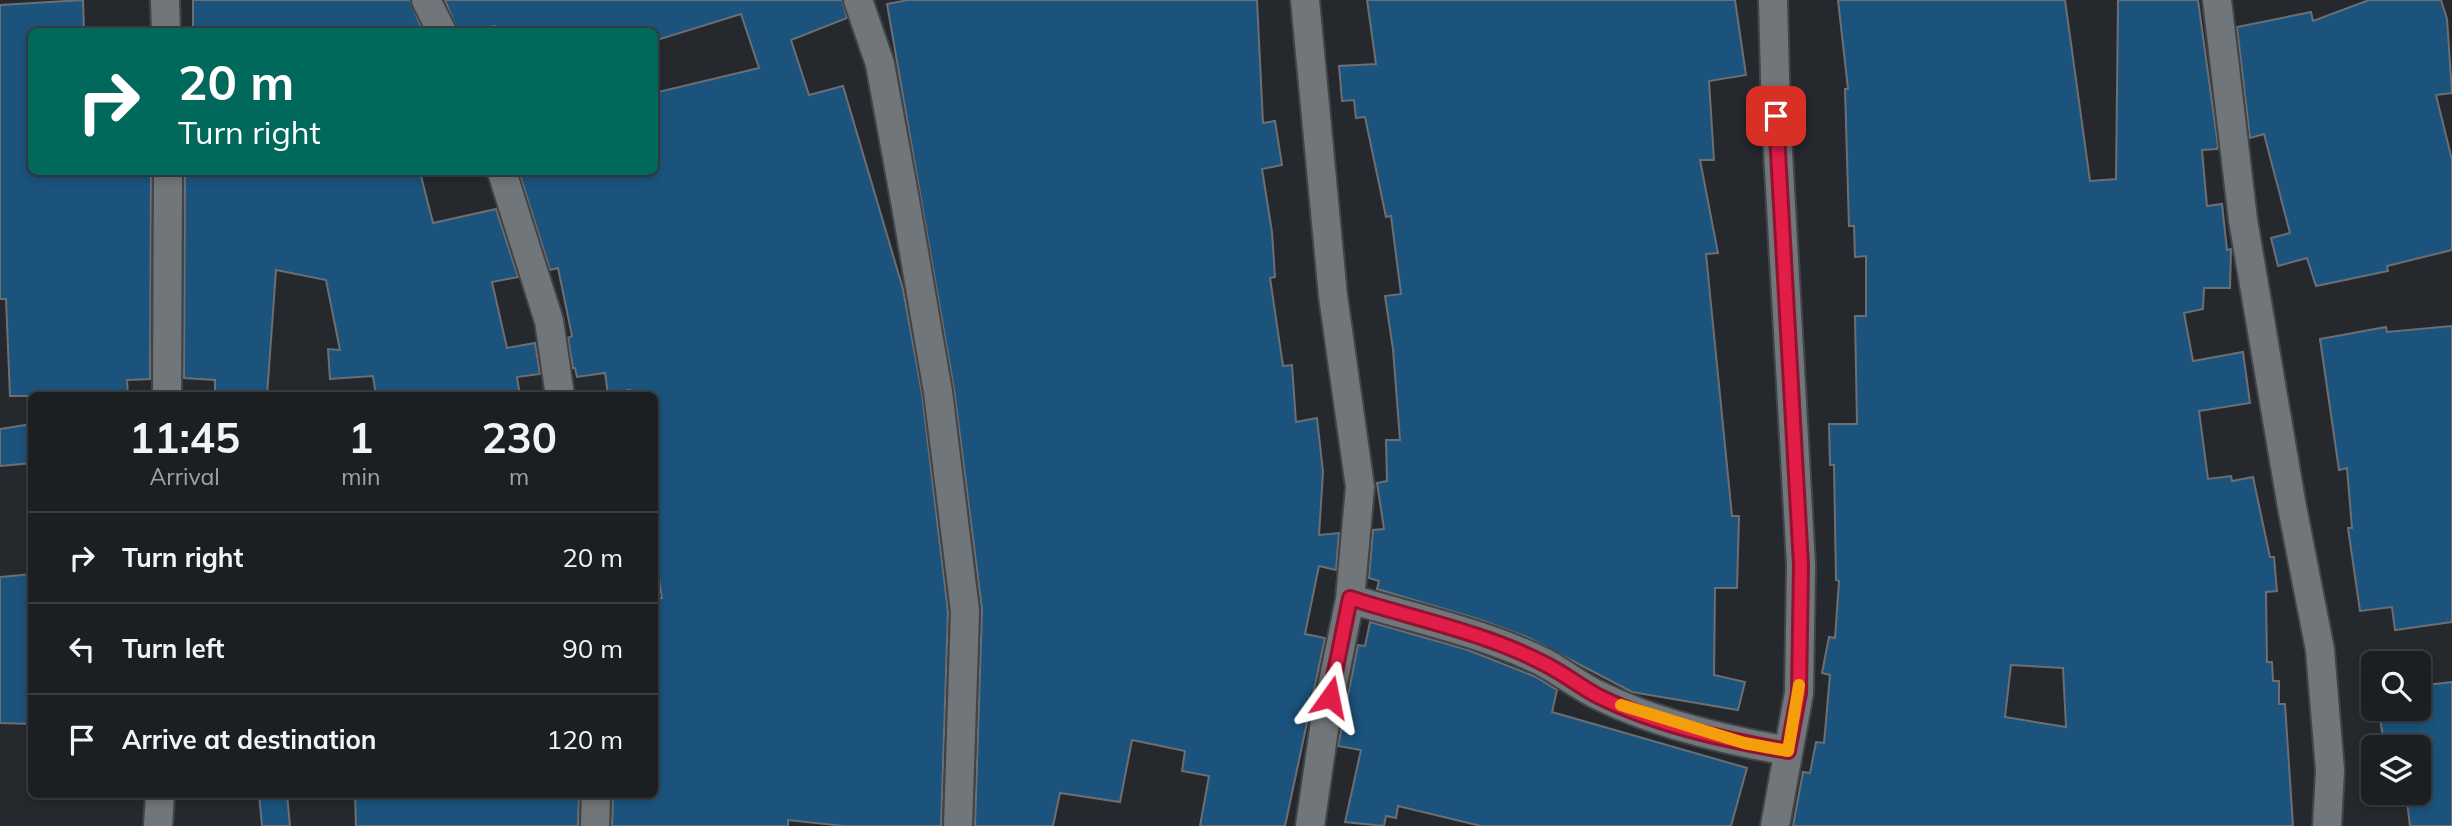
<!DOCTYPE html>
<html lang="en">
<head>
<meta charset="utf-8">
<style>
	:root { --surface:#1c1f22; --page:#25272a; --text:#f1f3f6; --muted:#a0a2a5; --line:#3a3d40 }
	body { margin:0; font-family:Mulish,sans-serif; background:var(--page); color:var(--text); height:100vh; display:flex; flex-direction:column; font-size:26px; white-space:nowrap }
	* { box-sizing:border-box; margin:0 }
	p { font-size:23px; color:var(--muted) }
	.icon { flex:none; width:38px; height:38px; fill:none; stroke:currentColor; stroke-width:2; stroke-linecap:round; stroke-linejoin:round }
	.map { position:relative; flex:1; overflow:hidden }
	.details { position:absolute; left:28px; top:392px; width:630px; height:406px; display:flex; flex-direction:column; background:var(--surface); border-radius:10px; box-shadow:0 4px 10px #0003,0 0 0 2px var(--line) }
	.details>* { flex:none }
	.guide { position:absolute; left:28px; top:28px; width:630px; height:147px; border-radius:10px; box-shadow:0 4px 10px #0003,0 0 0 2px var(--line); background:#00695c; color:#fff; overflow:hidden }
	.fabs { position:absolute; left:2361px; top:651px; display:grid; gap:14px }
	.fabs a { display:grid; place-items:center; width:70px; height:70px; border-radius:10px; background:var(--surface); box-shadow:0 4px 10px #0003,0 0 0 2px var(--line); font-size:35px }
	.pin { position:absolute; display:grid; place-items:center; width:60px; height:60px; color:#fff; margin:-30px; border-radius:14px; box-shadow:0 4px 10px #0006 }
	.me { position:absolute; width:77px; margin:-38px; rotate:12deg; stroke-linejoin:round; filter:drop-shadow(0 0 5px #0008) }
	.turn { display:flex; align-items:center; gap:24px; height:147px; padding:0 35px; font-size:32px }
	.turn .icon { width:91px; height:91px; stroke-width:2.5 }
	.turn b { display:block; font-size:49px; line-height:60px }
	.eta { display:flex; justify-content:space-evenly; align-items:center; height:119px; text-align:center }
	.eta b { font-size:42px; font-weight:700; line-height:49px }
	ul { padding:0; list-style:none }
	li { display:flex; align-items:center; gap:21px; height:91px; padding:0 35px; border-top:2px solid var(--line) }
	li div { flex:1 }
	li b { display:block; font-size:26px }
	li em { font-style:normal }
	.map>svg:first-child { display:block }
</style>
</head>
<body>
<div class="map">
<svg width="2452" height="826" viewBox="0 0 2452 826">
	<rect width="100%" height="100%" fill="#25292d"/>
	<!-- building -->
	<path fill="#1b537c" stroke="#6b6f73" stroke-width="2" fill-rule="evenodd" d="M 83,0 L 84,32 L 32,32 L 32,172 L 151,172 L 150,379 L 127,380 L 128,396 L 10,396 L 6,299 L 0,299 L 0,5 Z
		M 193,0 L 410,0 L 423,32 L 193,32 Z
		M 445,0 L 842,0 L 847,18 L 791,40 L 809,95 L 843,86 L 903,289 L 922,394 L 948,612 L 941,826 L 844,826 L 788,820 L 788,826 L 612,826 L 613,794 L 654,794 L 654,660 L 659,629 L 654,629 L 654,598 L 662,598 L 654,548 L 654,396 L 631,396 L 630,390 L 608,394 L 605,373 L 577,377 L 575,368 L 573,368 L 568,338 L 572,336 L 558,268 L 550,270 L 519,172 L 654,172 L 654,93 L 759,68 L 741,14 L 654,41 L 654,32 L 497,32 L 495,26 L 458,32 Z
		M 908,0 L 1257,0 L 1263,123 L 1275,121 L 1282,165 L 1262,169 L 1272,232 L 1275,277 L 1270,278 L 1283,366 L 1292,365 L 1296,422 L 1317,418 L 1323,472 L 1319,535 L 1339,533 L 1336,570 L 1319,566 L 1305,634 L 1325,638 L 1285,826 L 1200,826 L 1209,776 L 1182,771 L 1185,751 L 1132,740 L 1120,802 L 1060,793 L 1053,826 L 975,826 L 982,609 L 954,389 L 887,4 Z
		M 1367,0 L 1735,0 L 1746,75 L 1709,81 L 1714,160 L 1700,160 L 1718,253 L 1706,254 L 1732,516 L 1739,516 L 1737,588 L 1715,588 L 1714,675 L 1745,682 L 1738,710 L 1632,692 L 1527,637 L 1478,619 L 1377,589 L 1379,581 L 1369,578 L 1373,530 L 1384,529 L 1377,483 L 1387,481 L 1386,440 L 1400,440 L 1393,349 L 1385,296 L 1401,294 L 1391,216 L 1386,217 L 1365,117 L 1356,118 L 1354,100 L 1342,101 L 1339,66 L 1376,64 Z
		M 1838,0 L 2065,0 L 2090,181 L 2116,179 L 2118,0 L 2198,0 L 2218,146 L 2217,149 L 2202,150 L 2207,206 L 2222,204 L 2227,250 L 2231,249 L 2230,288 L 2204,288 L 2203,309 L 2184,313 L 2193,361 L 2243,352 L 2250,403 L 2199,411 L 2208,479 L 2231,476 L 2232,481 L 2253,477 L 2270,557 L 2274,557 L 2277,591 L 2266,592 L 2267,662 L 2272,662 L 2273,681 L 2279,681 L 2279,704 L 2285,704 L 2293,826 L 1793,826 L 1803,772 L 1810,773 L 1816,742 L 1824,743 L 1830,675 L 1822,673 L 1829,637 L 1835,638 L 1839,581 L 1836,580 L 1834,465 L 1830,465 L 1829,424 L 1857,424 L 1855,316 L 1866,316 L 1866,256 L 1855,257 L 1854,226 L 1849,226 L 1845,89 L 1848,89 ZM 2011,665 L 2063,668 L 2066,727 L 2005,717 Z
		M 2369,0 L 2441,0 L 2447,19 L 2452,93 L 2436,95 L 2452,160 L 2452,250 L 2387,266 L 2388,271 L 2316,286 L 2307,258 L 2278,266 L 2271,238 L 2290,233 L 2264,134 L 2250,138 L 2237,27 L 2311,12 L 2313,21 Z
		M 185,172 L 420,172 L 433,223 L 496,209 L 518,277 L 492,282 L 507,348 L 535,343 L 540,374 L 517,377 L 520,396 L 376,396 L 373,376 L 330,379 L 328,349 L 340,350 L 326,280 L 276,270 L 267,396 L 215,396 L 215,380 L 184,378 Z
		M 2452,326 L 2452,622 L 2395,630 L 2392,607 L 2360,611 L 2348,528 L 2352,528 L 2347,468 L 2339,470 L 2320,339 L 2386,327 L 2387,332 Z
		M 32,424 L 32,463 L 0,466 L 0,429 Z
		M 32,574 L 31,724 L 0,723 L 0,577 Z
		M 1370,622 L 1468,650 L 1536,677 L 1557,690 L 1552,712 L 1747,768 L 1731,826 L 1481,826 L 1398,806 L 1396,818 L 1386,816 L 1384,826 L 1345,822 L 1361,750 L 1338,746 L 1358,645 L 1365,646 Z
		M 2452,682 L 2452,826 L 2410,826 L 2406,793 L 2418,793 L 2418,747 L 2385,747 L 2378,709 L 2418,709 L 2418,686 Z
		M 259,794 L 287,794 L 290,826 L 262,826 Z
		M 355,794 L 579,794 L 578,826 L 356,826 Z"/>
	<g fill="none" stroke-linecap="round" stroke-linejoin="round">
		<!-- street casing -->
		<g stroke="#424447" stroke-width="32">
			<path id="street" d="M 165,0 L 166,32
				M 426,0 L 442,32
				M 858,0 L 880,64 L 906,206 L 938,392 L 965,611 L 958,826
				M 1305,0 L 1333,296 L 1360,487 L 1350,599 L 1325,722 L 1310,826
				M 1773,0 L 1776,116 L 1801,565 L 1799,693 L 1775,826
				M 2217,0 L 2243,220 L 2292,507 L 2320,650 L 2330,770 L 2327,826
				M 502,172 L 549,321 L 560,396
				M 167,396 L 168,172
				M 1350,599 C 1414,618 1484,633 1543,662 C 1562,672 1579,686 1598,695 C 1656,724 1725,740 1788,751
				M 158,826 L 160,794
				M 595,826 L 596,794"/>
		</g>
		<!-- street -->
		<use href="#street" stroke="#71767a" stroke-width="28"/>
	</g>
	<g fill="none" stroke-linecap="round" stroke-linejoin="round">
		<!-- route casing -->
		<g stroke="#92132f" stroke-width="18">
			<path id="route" d="M 1330,697 L 1350,598 C 1412,618 1486,633 1543,663 C 1562,672 1579,686 1598,696 C 1656,725 1725,740 1788,751 L 1799,693 L 1801,565 L 1776,116"/>
		</g>
		<!-- route -->
		<use href="#route" stroke="#e11d48" stroke-width="12"/>
		<!-- slow -->
		<path stroke="#f59e0b" stroke-width="12" d="M 1621,705 L 1744,743 L 1788,751 L 1799,685"/>
	</g>
</svg>
<div class="fabs">
<a><svg class="icon" aria-label="search" viewBox="0 0 24 24"><circle cx="10" cy="10" r="6"/><path d="M15 15l6 6"/></svg></a>
<a><svg class="icon" aria-label="layers" viewBox="0 0 24 24"><path d="M12 4l9 5-9 5-9-5zM3 14l9 5 9-5"/></svg></a>
</div>
<div class="pin" style="left:1776px;top:116px;background:#d93025"><svg class="icon" aria-label="arrive" viewBox="0 0 24 24"><path d="M6 21V4h12l-3 4 3 4H6"/></svg></div>
<svg class="me" style="left:1330px;top:697px" viewBox="-20 -20 40 40"><path d="M0-17L14 15 0 8-14 15z" fill="#e11d48" stroke="#fff" stroke-width="4"/></svg>
<div class="guide">
<div class="turn"><svg class="icon" aria-label="right" viewBox="0 0 24 24"><path d="M7 20v-9h11M14 6l5 5-5 5"/></svg><div><b>20 m</b>Turn right</div></div>
</div>
<section class="details">
<div class="eta">
<div><b>11:45</b><p>Arrival</p></div>
<div><b>1</b><p>min</p></div>
<div><b>230</b><p>m</p></div>
</div>
<ul>
<li><svg class="icon" aria-label="right" viewBox="0 0 24 24"><path d="M7 20v-9h11M14 6l5 5-5 5"/></svg><div><b>Turn right</b></div><em>20 m</em></li>
<li><svg class="icon" aria-label="left" viewBox="0 0 24 24"><path d="M17 20v-9H6M10 6l-5 5 5 5"/></svg><div><b>Turn left</b></div><em>90 m</em></li>
<li><svg class="icon" aria-label="arrive" viewBox="0 0 24 24"><path d="M6 21V4h12l-3 4 3 4H6"/></svg><div><b>Arrive at destination</b></div><em>120 m</em></li>
</ul>
</section>
</div>
</body>
</html>
